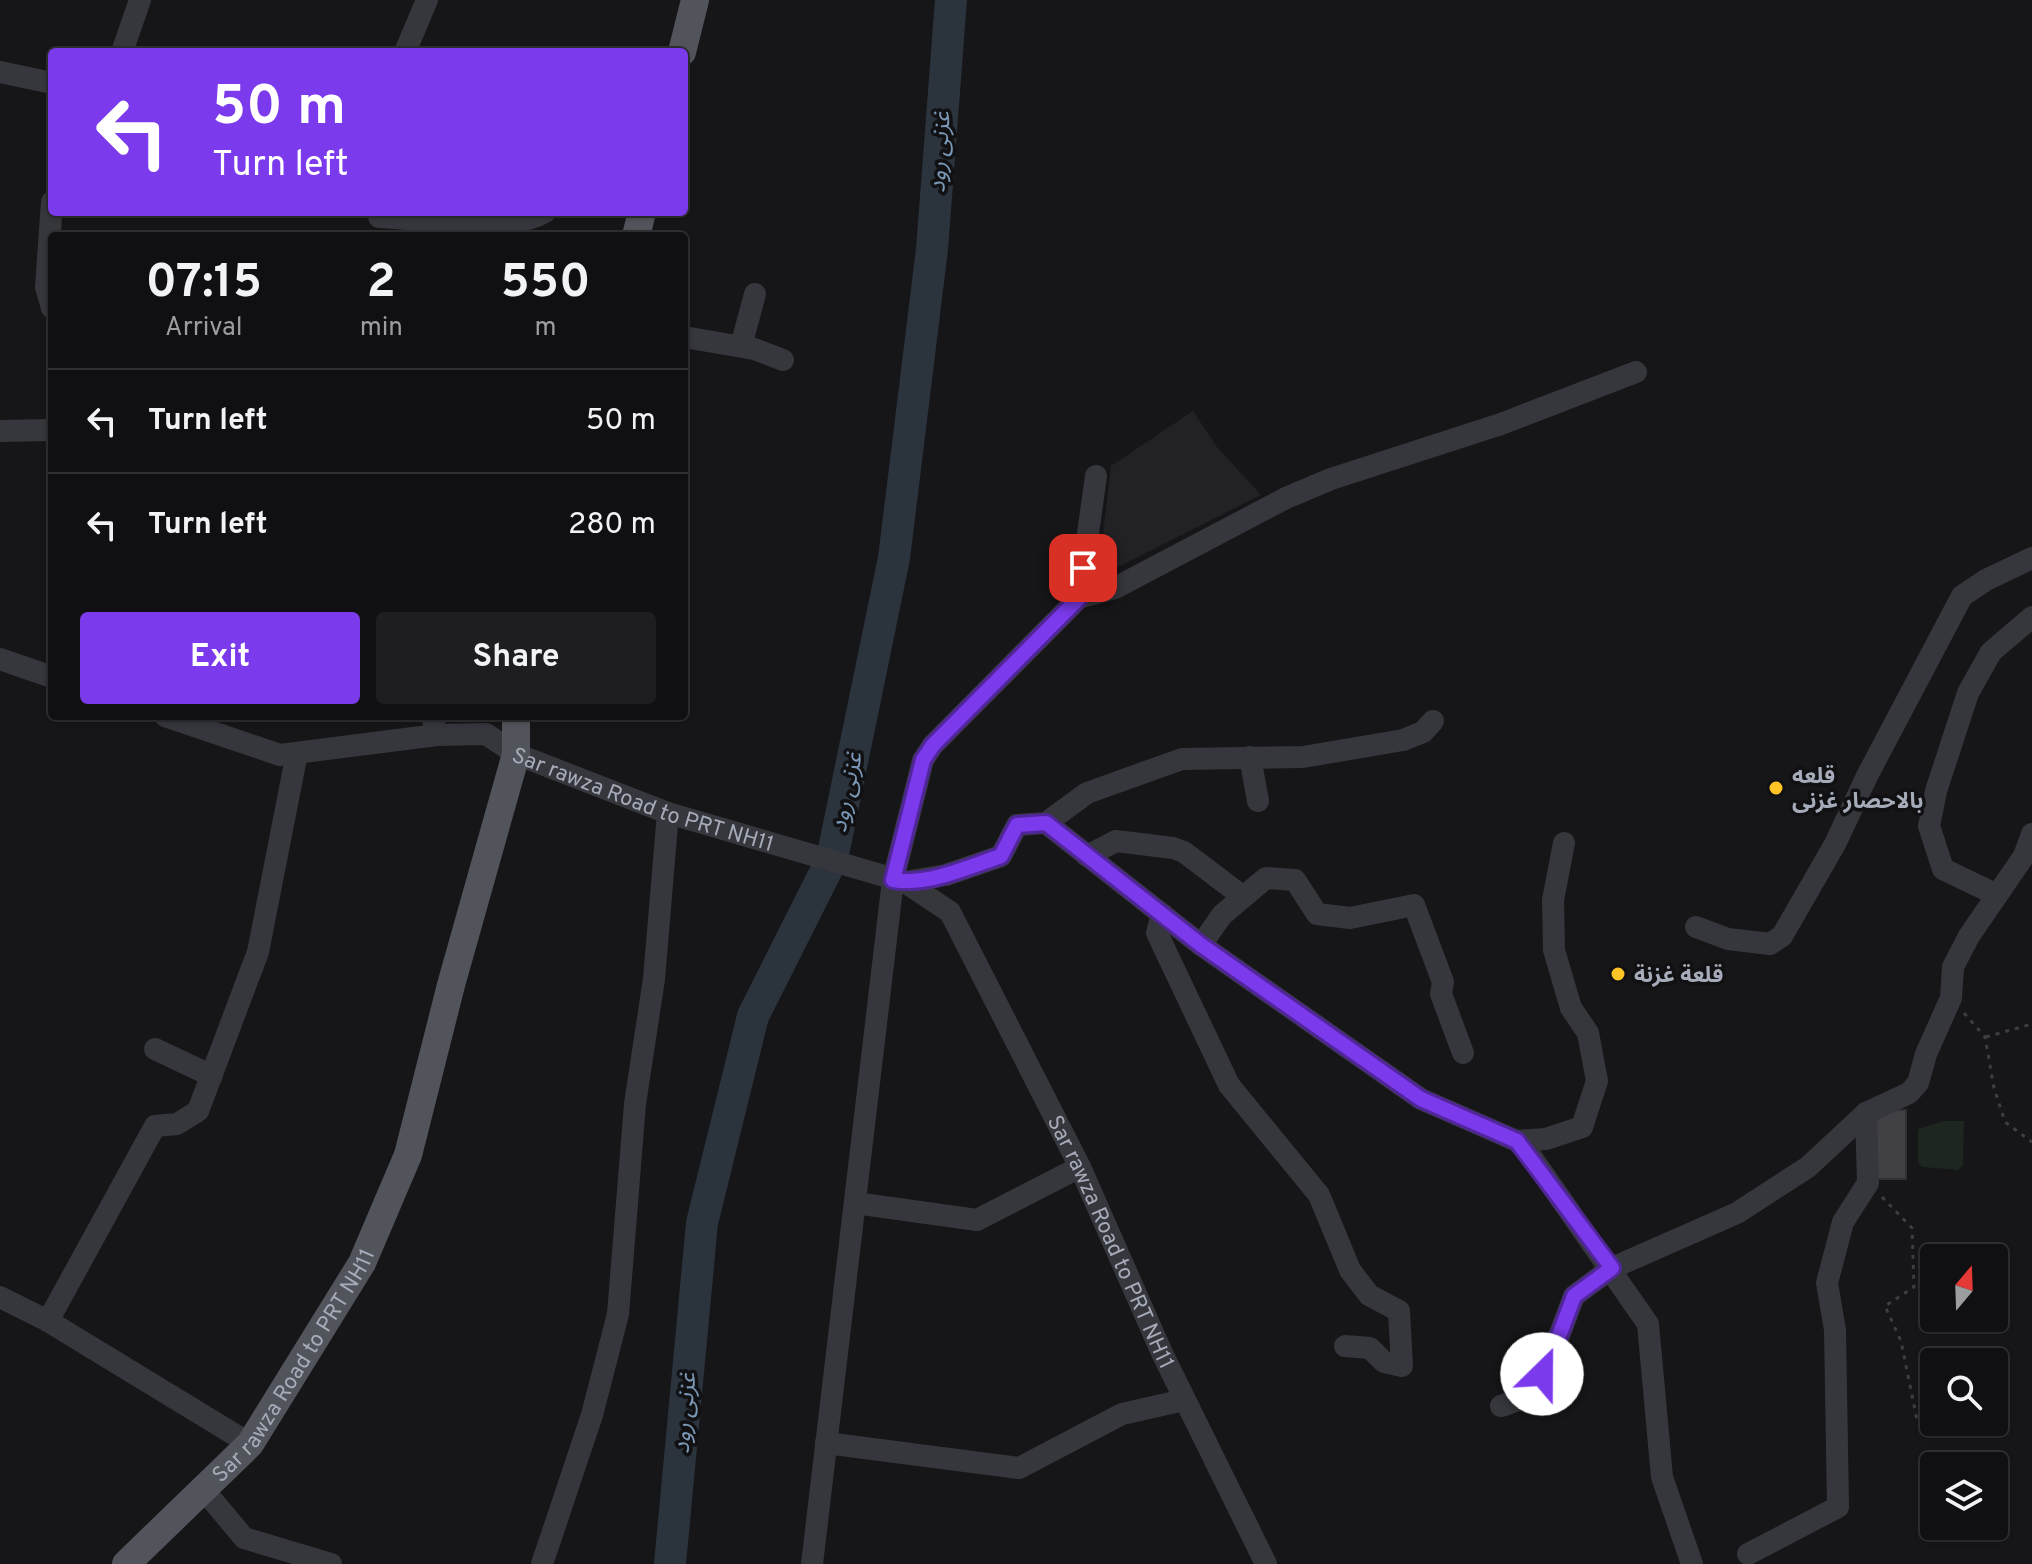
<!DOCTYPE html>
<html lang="en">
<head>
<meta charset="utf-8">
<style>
	:root { --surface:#101012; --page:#1e1e20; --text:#f1f3f6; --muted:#9c9d9f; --line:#303032; --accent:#7c3aed }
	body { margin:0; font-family:Overpass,"Noto Sans Arabic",sans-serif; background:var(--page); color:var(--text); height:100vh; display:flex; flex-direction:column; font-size:30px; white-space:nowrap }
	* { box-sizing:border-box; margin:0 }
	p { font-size:26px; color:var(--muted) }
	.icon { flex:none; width:44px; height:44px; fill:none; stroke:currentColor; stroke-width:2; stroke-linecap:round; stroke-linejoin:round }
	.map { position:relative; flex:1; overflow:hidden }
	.side { position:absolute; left:48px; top:232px; width:640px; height:488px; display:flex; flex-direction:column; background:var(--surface); border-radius:8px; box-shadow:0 2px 6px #0004,0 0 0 2px var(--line) }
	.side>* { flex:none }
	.guide { position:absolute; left:48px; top:48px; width:640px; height:168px; border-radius:8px; box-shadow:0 2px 6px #0004,0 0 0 2px var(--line); background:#7c3aed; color:#fff; overflow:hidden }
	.needle { width:52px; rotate:19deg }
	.buttons { position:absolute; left:1920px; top:1244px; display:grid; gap:16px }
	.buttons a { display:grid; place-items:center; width:88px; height:88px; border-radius:8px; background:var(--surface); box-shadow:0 2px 6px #0004,0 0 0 2px var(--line); font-size:40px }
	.pin { position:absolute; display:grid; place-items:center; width:68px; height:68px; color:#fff; margin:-34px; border-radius:16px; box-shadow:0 4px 12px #0006 }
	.me { position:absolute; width:88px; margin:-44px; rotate:23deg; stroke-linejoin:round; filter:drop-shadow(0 0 6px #0008) }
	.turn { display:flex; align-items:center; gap:28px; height:168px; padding:0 32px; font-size:36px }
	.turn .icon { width:104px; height:104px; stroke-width:2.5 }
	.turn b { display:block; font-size:56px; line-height:68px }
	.eta { display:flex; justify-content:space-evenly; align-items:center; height:136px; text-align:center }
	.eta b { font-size:48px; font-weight:700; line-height:56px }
	.primary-button { display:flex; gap:16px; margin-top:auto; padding:16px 32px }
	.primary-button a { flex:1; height:92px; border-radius:8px; background:var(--accent); color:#fff; font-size:32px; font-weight:700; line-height:92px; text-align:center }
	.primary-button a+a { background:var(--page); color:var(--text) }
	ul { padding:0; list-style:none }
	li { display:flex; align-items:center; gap:24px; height:104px; padding:0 32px; border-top:2px solid var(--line) }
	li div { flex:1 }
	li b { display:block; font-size:30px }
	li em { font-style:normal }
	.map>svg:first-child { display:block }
</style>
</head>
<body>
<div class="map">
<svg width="2032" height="1564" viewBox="0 0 2032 1564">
	<rect width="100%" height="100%" fill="#161518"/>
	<!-- built -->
	<path fill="#222125" d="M 1193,411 L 1217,447 L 1261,495 L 1098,577 L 1111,466 Z"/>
	<!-- green -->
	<path fill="#1d261f" d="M 1944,1121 L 1964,1121 L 1963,1165 L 1958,1170 L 1922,1167 L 1918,1162 L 1918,1129 Z"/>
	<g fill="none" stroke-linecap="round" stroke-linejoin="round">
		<!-- river -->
		<path stroke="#2b333d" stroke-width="32" d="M 670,1564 L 702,1223 L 753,1016 L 832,859 L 894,558 L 932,249 L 951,0"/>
	</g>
	<!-- building -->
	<path fill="#404045" stroke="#302f34" stroke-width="2" d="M 1876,1109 L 1906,1110 L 1906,1179 L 1876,1179 Z"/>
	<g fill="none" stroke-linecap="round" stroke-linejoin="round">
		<!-- path -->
		<path stroke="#3c3e44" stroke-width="3" stroke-dasharray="4 6" stroke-linecap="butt" d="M 1964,1013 L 1985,1037 L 1994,1088 L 2005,1122 L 2032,1142
			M 1986,1037 L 2032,1024
			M 1882,1197 L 1912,1228 L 1914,1287 L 1885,1306 L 1901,1341 L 1917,1420 L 1951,1425"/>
		<!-- minor -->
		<g stroke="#36373d" stroke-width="22">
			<path d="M 122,52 L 140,0"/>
			<path d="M 405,52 L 427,0"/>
			<path d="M 0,72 L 52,83"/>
			<path d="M 52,202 L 46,287 L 52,308"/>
			<path d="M 379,217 C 424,219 508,235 545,212"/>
			<path d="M 684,337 L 754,349 L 783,360"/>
			<path d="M 741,346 L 755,294"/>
			<path d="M 0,431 L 52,430"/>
			<path d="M 1079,598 L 1096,476"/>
			<path d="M 0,659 L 52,677"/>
			<path id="s1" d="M 165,716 L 280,755 L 437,735 L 486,734 L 516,754 L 668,813 L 905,882 L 950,912 L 1080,1167 L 1162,1353 L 1266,1564"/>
			<path d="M 432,716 L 437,735"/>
			<path d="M 1250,757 L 1258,801"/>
			<path d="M 1046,823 L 1201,945 L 1421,1099 L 1517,1141 L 1528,1152 L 1648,1324 L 1662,1477 L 1692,1564"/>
			<path d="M 1087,856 L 1116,841 L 1173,848 L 1184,852 L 1242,896"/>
			<path d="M 905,882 L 946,875 L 1001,856 L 1017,825 L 1046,823 L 1087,793 L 1182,759 L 1303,757 L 1403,740 L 1423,732 L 1433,721"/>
			<path d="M 1997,895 L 1943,869 L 1929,826 L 1936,791 L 1968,693 L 1991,652 L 2032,617"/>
			<path d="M 1162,914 L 1157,933 L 1229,1085 L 1319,1195 L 1350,1270 L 1369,1295 L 1399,1311 L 1402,1366 L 1384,1362 L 1370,1348 L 1345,1346"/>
			<path d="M 1696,927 L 1728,939 L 1770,944 L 1782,936 L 1835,844 L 1867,776 L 1962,596 L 1986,580 L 2032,558"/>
			<path d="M 1201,945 L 1222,915 L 1266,878 L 1295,880 L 1317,914 L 1350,918 L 1414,905 L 1443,982 L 1441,994 L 1463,1053"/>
			<path d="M 155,1049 L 212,1076"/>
			<path d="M 1517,1141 L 1546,1139 L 1582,1127 L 1597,1081 L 1588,1033 L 1571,1008 L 1554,950 L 1553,900 L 1564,843"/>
			<path d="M 855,1203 L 977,1220 L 1080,1167"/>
			<path d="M 0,1297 L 48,1321 L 250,1444"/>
			<path d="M 48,1321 L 155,1126 L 177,1124 L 198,1111 L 258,952 L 297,753"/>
			<path d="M 1501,1406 L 1541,1392 L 1543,1357 L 1559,1336 L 1574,1296 L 1612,1268 L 1737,1213 L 1808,1167 L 1866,1113 L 1909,1093 L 1918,1083 L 1926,1054 L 1951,998 L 1953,967 L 1969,936 L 2024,856 L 2032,834"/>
			<path d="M 826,1443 L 1019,1468 L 1122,1414 L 1184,1400"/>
			<path d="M 204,1490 L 244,1538 L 331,1564"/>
			<path d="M 1748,1554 L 1838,1507 L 1835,1330 L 1827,1283 L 1843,1222 L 1868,1183 L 1866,1113"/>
			<path d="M 542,1564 L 592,1415 L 618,1314 L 635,1104 L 654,979 L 668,813"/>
			<path d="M 812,1564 L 893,880 L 923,760 L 933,745 L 1079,598 L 1115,588 L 1286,498 L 1331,479 L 1501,424 L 1636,372"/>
		</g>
		<!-- major -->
		<g stroke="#52545c" stroke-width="28">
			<path d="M 682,52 L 695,0"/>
			<path d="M 636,236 L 642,212"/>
			<path id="s2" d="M 126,1564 L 250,1444 L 362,1263 L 408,1155 L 451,985 L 516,754 L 516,716"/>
		</g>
	</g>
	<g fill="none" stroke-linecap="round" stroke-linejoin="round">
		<!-- route casing -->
		<g stroke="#51269a" stroke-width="20">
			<path id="route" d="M 1083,568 L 1079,598 L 933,745 L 923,760 L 893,880 C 928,886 968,867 1001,856 L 1017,825 L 1046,823 L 1201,945 L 1421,1099 L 1517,1141 L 1612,1268 L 1574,1296 L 1559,1336 L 1543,1357 L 1542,1374"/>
		</g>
		<!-- route -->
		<use href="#route" stroke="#7c3aed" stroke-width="14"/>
	</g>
	<!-- markers -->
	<g fill="#ffc526" stroke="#111113" stroke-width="3">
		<circle cx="1776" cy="788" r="8"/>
		<circle cx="1618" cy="974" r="8"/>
	</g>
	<g text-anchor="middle" stroke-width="7" stroke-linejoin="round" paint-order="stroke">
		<!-- poi labels -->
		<g font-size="22" font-weight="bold" fill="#a6abb9" stroke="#111113" text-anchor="start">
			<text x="1792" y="783">قلعه<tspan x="1792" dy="25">بالاحصار غزنی</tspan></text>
			<text x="1634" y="982">قلعة غزنة</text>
		</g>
		<!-- street labels -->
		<g font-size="22" fill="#a6abb9" stroke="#111113">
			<text dy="8" stroke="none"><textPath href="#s1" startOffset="500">Sar rawza Road to PRT NH11</textPath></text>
			<text dy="8" stroke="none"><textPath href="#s1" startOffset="1196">Sar rawza Road to PRT NH11</textPath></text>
			<text dy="8" stroke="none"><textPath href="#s2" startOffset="262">Sar rawza Road to PRT NH11</textPath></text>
		</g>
		<!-- water labels -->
		<g font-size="24" font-style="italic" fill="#7b97b6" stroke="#111113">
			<text transform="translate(939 152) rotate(-86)" y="8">غزنی رود</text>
			<text transform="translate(846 792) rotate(-78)" y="8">غزنی رود</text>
			<text transform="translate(684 1413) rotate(-85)" y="8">غزنی رود</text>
		</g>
	</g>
</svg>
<div class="buttons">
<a><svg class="needle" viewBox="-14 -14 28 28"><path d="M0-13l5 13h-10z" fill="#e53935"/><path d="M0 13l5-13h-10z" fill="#9c9d9f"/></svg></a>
<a><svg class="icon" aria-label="search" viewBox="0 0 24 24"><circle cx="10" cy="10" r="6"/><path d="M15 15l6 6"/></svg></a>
<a><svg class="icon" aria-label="layers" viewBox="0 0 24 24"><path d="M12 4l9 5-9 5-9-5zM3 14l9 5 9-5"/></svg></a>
</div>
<div class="pin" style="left:1083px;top:568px;background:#d93025"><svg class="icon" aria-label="arrive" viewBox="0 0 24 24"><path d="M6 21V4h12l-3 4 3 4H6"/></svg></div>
<svg class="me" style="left:1542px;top:1374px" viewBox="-20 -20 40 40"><circle r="19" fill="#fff"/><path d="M0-13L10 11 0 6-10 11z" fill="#7c3aed"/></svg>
<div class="guide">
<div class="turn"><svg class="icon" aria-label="left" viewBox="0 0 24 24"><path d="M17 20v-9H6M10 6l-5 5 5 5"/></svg><div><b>50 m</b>Turn left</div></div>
</div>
<section class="side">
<div class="eta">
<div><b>07:15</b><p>Arrival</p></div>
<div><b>2</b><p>min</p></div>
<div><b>550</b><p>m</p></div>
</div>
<ul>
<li><svg class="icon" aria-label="left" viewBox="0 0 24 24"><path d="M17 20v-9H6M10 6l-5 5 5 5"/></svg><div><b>Turn left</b></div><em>50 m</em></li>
<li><svg class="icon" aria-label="left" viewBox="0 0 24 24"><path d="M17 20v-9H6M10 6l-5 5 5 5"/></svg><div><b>Turn left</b></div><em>280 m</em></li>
</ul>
<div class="primary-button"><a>Exit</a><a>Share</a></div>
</section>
</div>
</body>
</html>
